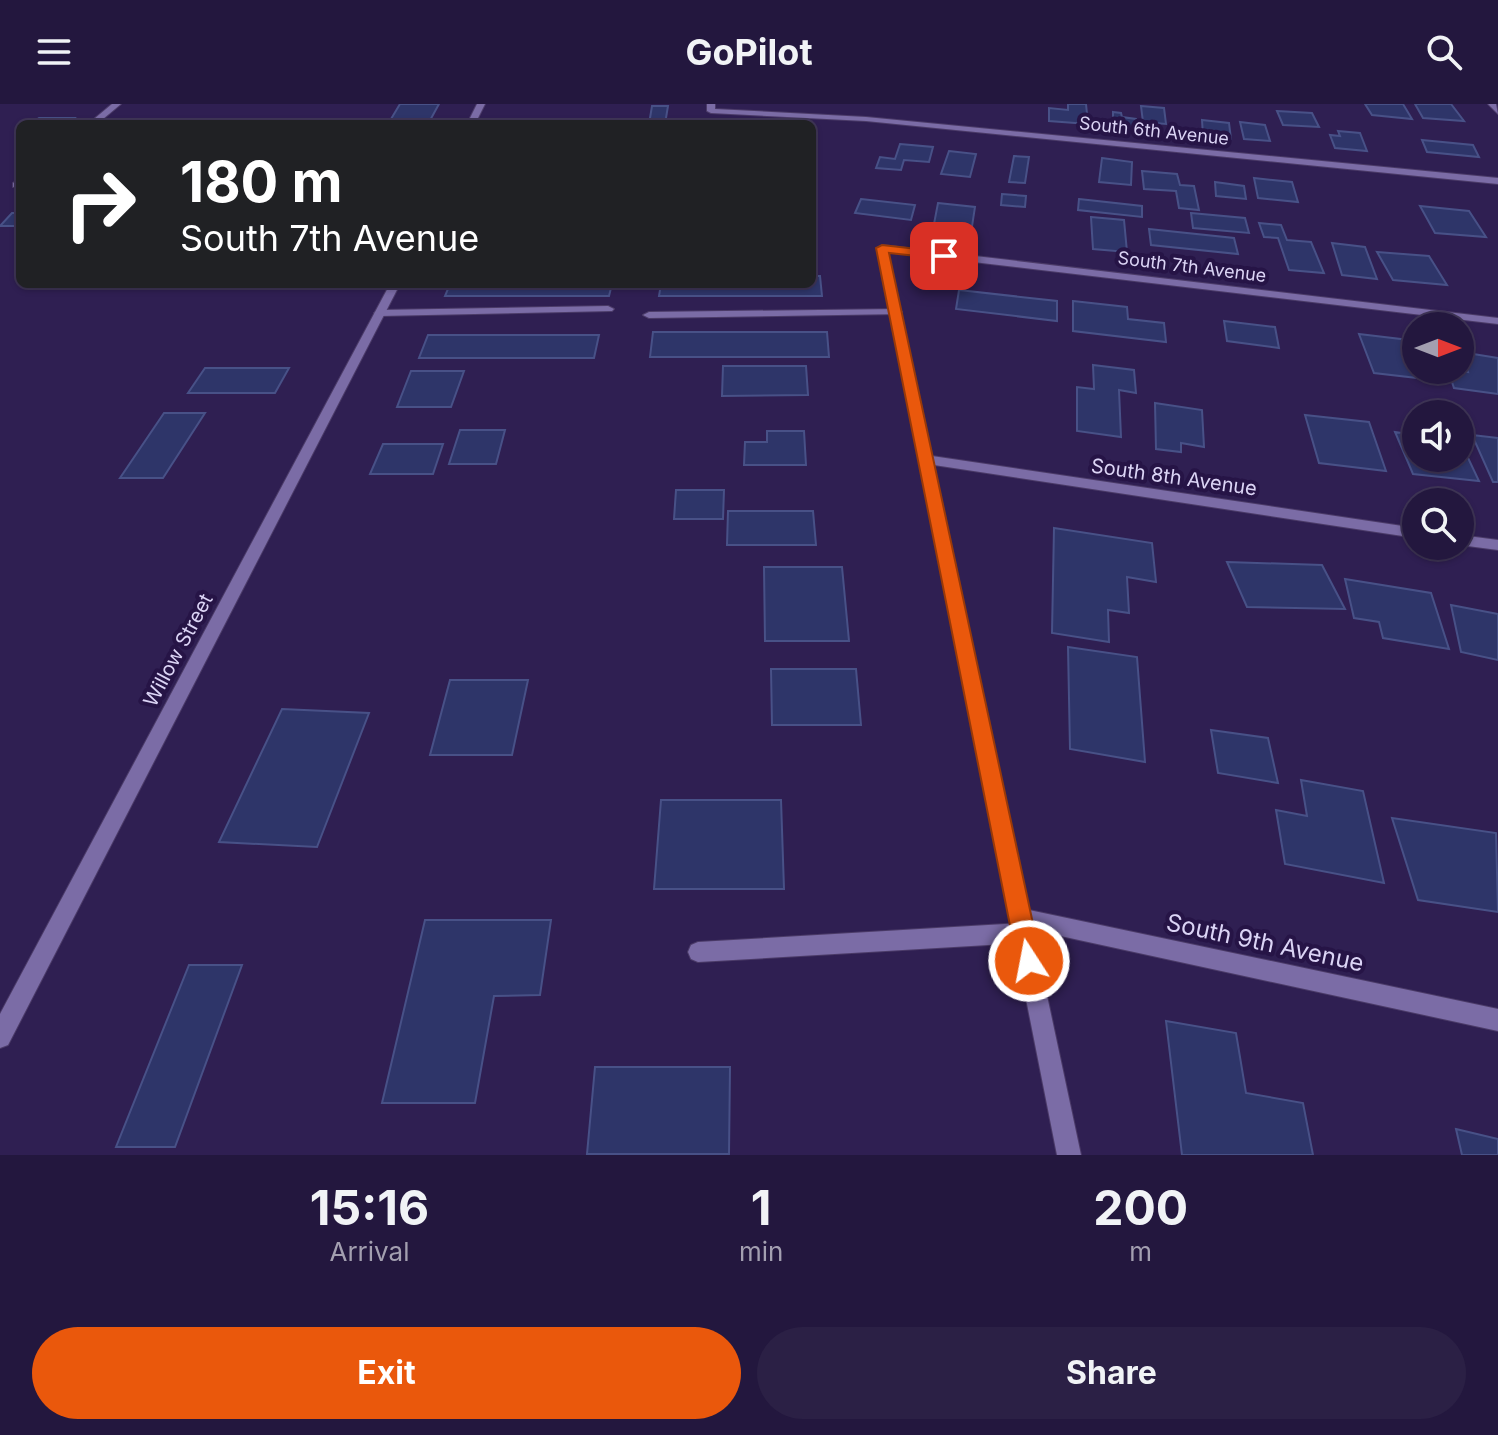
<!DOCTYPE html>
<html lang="en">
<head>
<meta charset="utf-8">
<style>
	:root { --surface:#23173e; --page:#2b2045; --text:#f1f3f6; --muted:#a39fb0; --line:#403658; --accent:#ea580c }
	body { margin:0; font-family:Inter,sans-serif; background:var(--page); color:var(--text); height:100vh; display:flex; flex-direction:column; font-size:30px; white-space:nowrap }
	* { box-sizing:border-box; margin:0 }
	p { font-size:26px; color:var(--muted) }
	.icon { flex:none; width:44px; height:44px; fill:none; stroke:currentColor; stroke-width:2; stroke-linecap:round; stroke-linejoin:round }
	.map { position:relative; height:1051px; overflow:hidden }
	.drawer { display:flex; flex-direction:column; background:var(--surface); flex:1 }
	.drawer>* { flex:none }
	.banner { position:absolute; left:16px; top:16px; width:800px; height:168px; border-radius:12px; box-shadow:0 2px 6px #0004,0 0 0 2px var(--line); background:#202124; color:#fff; overflow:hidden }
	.needle { width:52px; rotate:90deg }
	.controls { position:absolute; left:1402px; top:208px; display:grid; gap:16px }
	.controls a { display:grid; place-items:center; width:72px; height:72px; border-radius:50%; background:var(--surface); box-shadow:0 2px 6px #0004,0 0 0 2px var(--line); font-size:40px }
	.pin { position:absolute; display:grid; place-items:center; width:68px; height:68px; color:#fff; margin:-34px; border-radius:16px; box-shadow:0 4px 12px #0006 }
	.me { position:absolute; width:88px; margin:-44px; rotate:349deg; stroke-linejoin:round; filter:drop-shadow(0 0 6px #0008) }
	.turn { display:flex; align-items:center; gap:28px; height:168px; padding:0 32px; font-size:36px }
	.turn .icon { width:104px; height:104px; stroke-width:2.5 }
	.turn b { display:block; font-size:56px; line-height:68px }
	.eta { display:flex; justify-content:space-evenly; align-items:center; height:136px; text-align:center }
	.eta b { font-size:48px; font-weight:700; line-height:56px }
	.cta { display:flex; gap:16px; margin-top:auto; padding:16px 32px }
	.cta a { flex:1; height:92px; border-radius:48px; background:var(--accent); color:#fff; font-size:32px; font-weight:700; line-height:92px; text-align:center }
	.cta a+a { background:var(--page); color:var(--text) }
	header { display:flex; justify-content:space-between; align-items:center; height:104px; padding:0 32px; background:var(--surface); font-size:36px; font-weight:700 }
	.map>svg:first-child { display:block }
</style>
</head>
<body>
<header><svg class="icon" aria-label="menu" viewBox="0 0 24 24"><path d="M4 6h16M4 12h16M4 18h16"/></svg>GoPilot<svg class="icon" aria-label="search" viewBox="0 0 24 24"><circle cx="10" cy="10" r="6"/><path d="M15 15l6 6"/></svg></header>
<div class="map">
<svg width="1498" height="1051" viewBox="0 0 1498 1051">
	<rect width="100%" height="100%" fill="#2f1f52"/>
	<!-- building -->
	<path fill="#2e3569" stroke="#485187" stroke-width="2" d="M 400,0 L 439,0 L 428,20 L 388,20 Z
		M 1068,0 L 1086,0 L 1088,20 L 1049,17 L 1049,4 L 1068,6 Z
		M 1365,0 L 1403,0 L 1412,15 L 1372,11 Z
		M 1415,0 L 1451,0 L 1464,17 L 1423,14 Z
		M 652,2 L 668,2 L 665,20 L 649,20 Z
		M 1141,2 L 1164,4 L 1166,20 L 1143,18 Z
		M 1277,7 L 1312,9 L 1319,23 L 1283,21 Z
		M 1113,8 L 1121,9 L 1122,13 L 1136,15 L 1137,24 L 1113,22 Z
		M 39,14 L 74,14 L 66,20 L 31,20 Z
		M 1202,16 L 1229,19 L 1231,35 L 1203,32 Z
		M 512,17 L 589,17 L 588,20 L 510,20 Z
		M 1240,18 L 1265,21 L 1270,37 L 1244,35 Z
		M 1338,27 L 1360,29 L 1367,47 L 1335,44 L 1330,31 L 1340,32 Z
		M 1422,36 L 1473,41 L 1479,53 L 1427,48 Z
		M 900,40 L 933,43 L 929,58 L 904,56 L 901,66 L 876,64 L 880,53 L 895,55 Z
		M 949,47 L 976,50 L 970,73 L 941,70 Z
		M 1014,52 L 1029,53 L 1025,79 L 1009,78 Z
		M 1102,54 L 1132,58 L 1131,81 L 1099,78 Z
		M 1142,67 L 1177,70 L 1180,81 L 1194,82 L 1199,106 L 1179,104 L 1176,87 L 1144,85 Z
		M 1254,74 L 1292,78 L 1298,98 L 1258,94 Z
		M 1215,78 L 1244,82 L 1246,95 L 1216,92 Z
		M 1002,90 L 1026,92 L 1025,103 L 1001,101 Z
		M 861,95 L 915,101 L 911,116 L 855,109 Z
		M 1079,95 L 1142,102 L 1142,113 L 1078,106 Z
		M 938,99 L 975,103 L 971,129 L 933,125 Z
		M 1420,102 L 1469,107 L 1486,133 L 1435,129 Z
		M 12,109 L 20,109 L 20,122 L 0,122 Z
		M 1191,109 L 1245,114 L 1249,129 L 1193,124 Z
		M 1091,113 L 1124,116 L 1127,148 L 1093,145 Z
		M 1259,119 L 1281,121 L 1287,136 L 1311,138 L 1324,169 L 1289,166 L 1278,134 L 1264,133 Z
		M 1149,125 L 1234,134 L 1238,150 L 1151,141 Z
		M 1332,139 L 1365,143 L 1377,175 L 1342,171 Z
		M 1377,148 L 1429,152 L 1447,181 L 1393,176 Z
		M 812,172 L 820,172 L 822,192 L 659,192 L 661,180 L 812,180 Z
		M 450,180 L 612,180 L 609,192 L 445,192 Z
		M 959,186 L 1057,197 L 1057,217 L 956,205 Z
		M 1073,197 L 1127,203 L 1128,215 L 1164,219 L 1166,238 L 1073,227 Z
		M 1224,217 L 1275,223 L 1279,244 L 1227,237 Z
		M 653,228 L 827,228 L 829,253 L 650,253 Z
		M 1359,230 L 1409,236 L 1416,253 L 1416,266 L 1422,266 L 1426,275 L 1374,269 Z
		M 428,231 L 599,231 L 594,254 L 419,254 Z
		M 1461,248 L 1498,254 L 1498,290 L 1454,284 L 1448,266 L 1468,268 Z
		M 1093,261 L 1134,266 L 1136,289 L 1119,286 L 1121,333 L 1077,327 L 1077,283 L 1094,285 Z
		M 723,262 L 806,262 L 808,291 L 722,292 Z
		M 205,264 L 289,264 L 275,289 L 188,289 Z
		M 411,267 L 464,267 L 451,303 L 397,303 Z
		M 1155,299 L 1202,306 L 1204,343 L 1181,339 L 1181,348 L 1156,345 Z
		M 164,309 L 205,309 L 163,374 L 120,374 Z
		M 1305,311 L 1369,318 L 1386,367 L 1319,359 Z
		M 460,326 L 505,326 L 496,360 L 449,360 Z
		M 767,327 L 804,327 L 806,361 L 744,361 L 745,338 L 767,338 Z
		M 1395,328 L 1416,331 L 1416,354 L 1460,354 L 1460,337 L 1479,377 L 1413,370 Z
		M 1472,331 L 1498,334 L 1498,378 L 1493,378 Z
		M 383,340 L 443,340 L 433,370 L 370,370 Z
		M 676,386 L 724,386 L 723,415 L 674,415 Z
		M 728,407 L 813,407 L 816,441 L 727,441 Z
		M 1054,424 L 1152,439 L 1156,478 L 1127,473 L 1129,509 L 1108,506 L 1109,538 L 1052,529 Z
		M 1227,458 L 1322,461 L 1345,505 L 1247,503 Z
		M 764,463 L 842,463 L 849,537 L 765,537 Z
		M 1345,475 L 1431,489 L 1449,545 L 1383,534 L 1379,518 L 1354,514 Z
		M 1451,501 L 1498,510 L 1498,556 L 1461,548 Z
		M 1068,543 L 1137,553 L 1145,658 L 1070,645 Z
		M 771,565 L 856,565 L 861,621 L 772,621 Z
		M 450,576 L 528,576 L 512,651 L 430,651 Z
		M 282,605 L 369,609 L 317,743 L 219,738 Z
		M 1211,626 L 1268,634 L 1278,679 L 1218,669 Z
		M 1301,676 L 1363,687 L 1384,779 L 1285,760 L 1276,706 L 1307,712 Z
		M 661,696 L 781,696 L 784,785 L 654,785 Z
		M 1392,714 L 1496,729 L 1498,808 L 1418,796 Z
		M 425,816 L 551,816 L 540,891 L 494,892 L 475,999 L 382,999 Z
		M 189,861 L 242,861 L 175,1043 L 116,1043 Z
		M 1166,917 L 1236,929 L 1246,989 L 1303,999 L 1313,1051 L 1182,1051 Z
		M 595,963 L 730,963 L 729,1050 L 587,1050 Z
		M 1456,1025 L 1498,1035 L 1498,1051 L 1462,1051 Z"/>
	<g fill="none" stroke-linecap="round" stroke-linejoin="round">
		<!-- service casing -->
		<g stroke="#4b3b68" stroke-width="2">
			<path id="service" d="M 608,202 L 614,205 L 612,207 L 380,212 L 374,209 L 380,206 Z
				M 896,205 L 902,208 L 900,210 L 649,214 L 643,211 L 649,208 Z
				M 1023,819 L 1030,822 L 1033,829 L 1030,836 L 1023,839 L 698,858 L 691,855 L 688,848 L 691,841 L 698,838 Z"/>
		</g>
		<!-- minor casing -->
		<g stroke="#4b3b68" stroke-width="2">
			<path id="minor" d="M 112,0 L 121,0 L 97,20 L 88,20 Z
				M 477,0 L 485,0 L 475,20 L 467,20 Z
				M 707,0 L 715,0 L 715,5 L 866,13 L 1498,74 L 1498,80 L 866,17 L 711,9 L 707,7 Z
				M 1488,0 L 1496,0 L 1498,10 Z
				M 20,74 L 20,82 L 13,83 L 13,79 Z
				M 882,141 L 1498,214 L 1498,220 L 888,148 L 932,352 L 1416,424 L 1416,434 L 934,361 L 1029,806 L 1498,905 L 1498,927 L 1033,826 L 1081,1051 L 1057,1051 L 877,144 Z
				M 390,180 L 400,180 L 8,941 L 0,944 L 0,910 Z
				M 1460,431 L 1498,436 L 1498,446 L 1460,441 Z"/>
		</g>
		<!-- service -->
		<use href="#service" fill="#7b6ca6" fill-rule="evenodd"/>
		<!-- minor -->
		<use href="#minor" fill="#7b6ca6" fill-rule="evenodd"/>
	</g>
	<!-- route -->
	<path fill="#ea580c" stroke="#983908" stroke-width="2" d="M 882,141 L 944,148 L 950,152 L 944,155 L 889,149 L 1041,857 L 1037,865 L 1029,869 L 1021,865 L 1017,857 L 876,144 Z"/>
	<g text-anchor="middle" stroke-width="8" stroke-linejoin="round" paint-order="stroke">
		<!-- far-street labels -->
		<g font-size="18" fill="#dbd4f5" stroke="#261446">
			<text transform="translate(1154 27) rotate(6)" y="6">South 6th Avenue</text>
			<text transform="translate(1192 163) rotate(7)" y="6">South 7th Avenue</text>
		</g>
		<!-- street labels -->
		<g font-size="20" fill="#dbd4f5" stroke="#261446">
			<text transform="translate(1174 373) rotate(8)" y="7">South 8th Avenue</text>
			<text transform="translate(178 546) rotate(-62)" y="7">Willow Street</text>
		</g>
		<!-- near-street labels -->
		<g font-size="24" fill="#dbd4f5" stroke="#261446">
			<text transform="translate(1265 839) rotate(12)" y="8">South 9th Avenue</text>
		</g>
	</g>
</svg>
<div class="controls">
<a><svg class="needle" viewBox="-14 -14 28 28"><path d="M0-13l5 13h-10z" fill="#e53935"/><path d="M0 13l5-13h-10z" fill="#a39fb0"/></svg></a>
<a><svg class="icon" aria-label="sound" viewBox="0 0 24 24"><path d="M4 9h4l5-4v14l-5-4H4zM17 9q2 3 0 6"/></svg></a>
<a><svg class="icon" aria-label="search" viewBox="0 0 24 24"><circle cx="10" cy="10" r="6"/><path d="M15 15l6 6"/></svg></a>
</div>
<div class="pin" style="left:944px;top:152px;background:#d93025"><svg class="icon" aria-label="arrive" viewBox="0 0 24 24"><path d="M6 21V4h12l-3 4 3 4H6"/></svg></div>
<svg class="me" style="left:1029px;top:857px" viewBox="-20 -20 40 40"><circle r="17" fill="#ea580c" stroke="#fff" stroke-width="3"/><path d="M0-11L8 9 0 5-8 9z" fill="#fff"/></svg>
<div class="banner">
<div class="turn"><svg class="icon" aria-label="right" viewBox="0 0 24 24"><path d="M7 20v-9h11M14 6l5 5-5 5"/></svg><div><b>180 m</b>South 7th Avenue</div></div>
</div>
</div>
<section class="drawer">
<div class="eta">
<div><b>15:16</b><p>Arrival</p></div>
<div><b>1</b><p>min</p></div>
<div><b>200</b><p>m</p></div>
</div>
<div class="cta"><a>Exit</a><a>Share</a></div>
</section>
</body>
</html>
